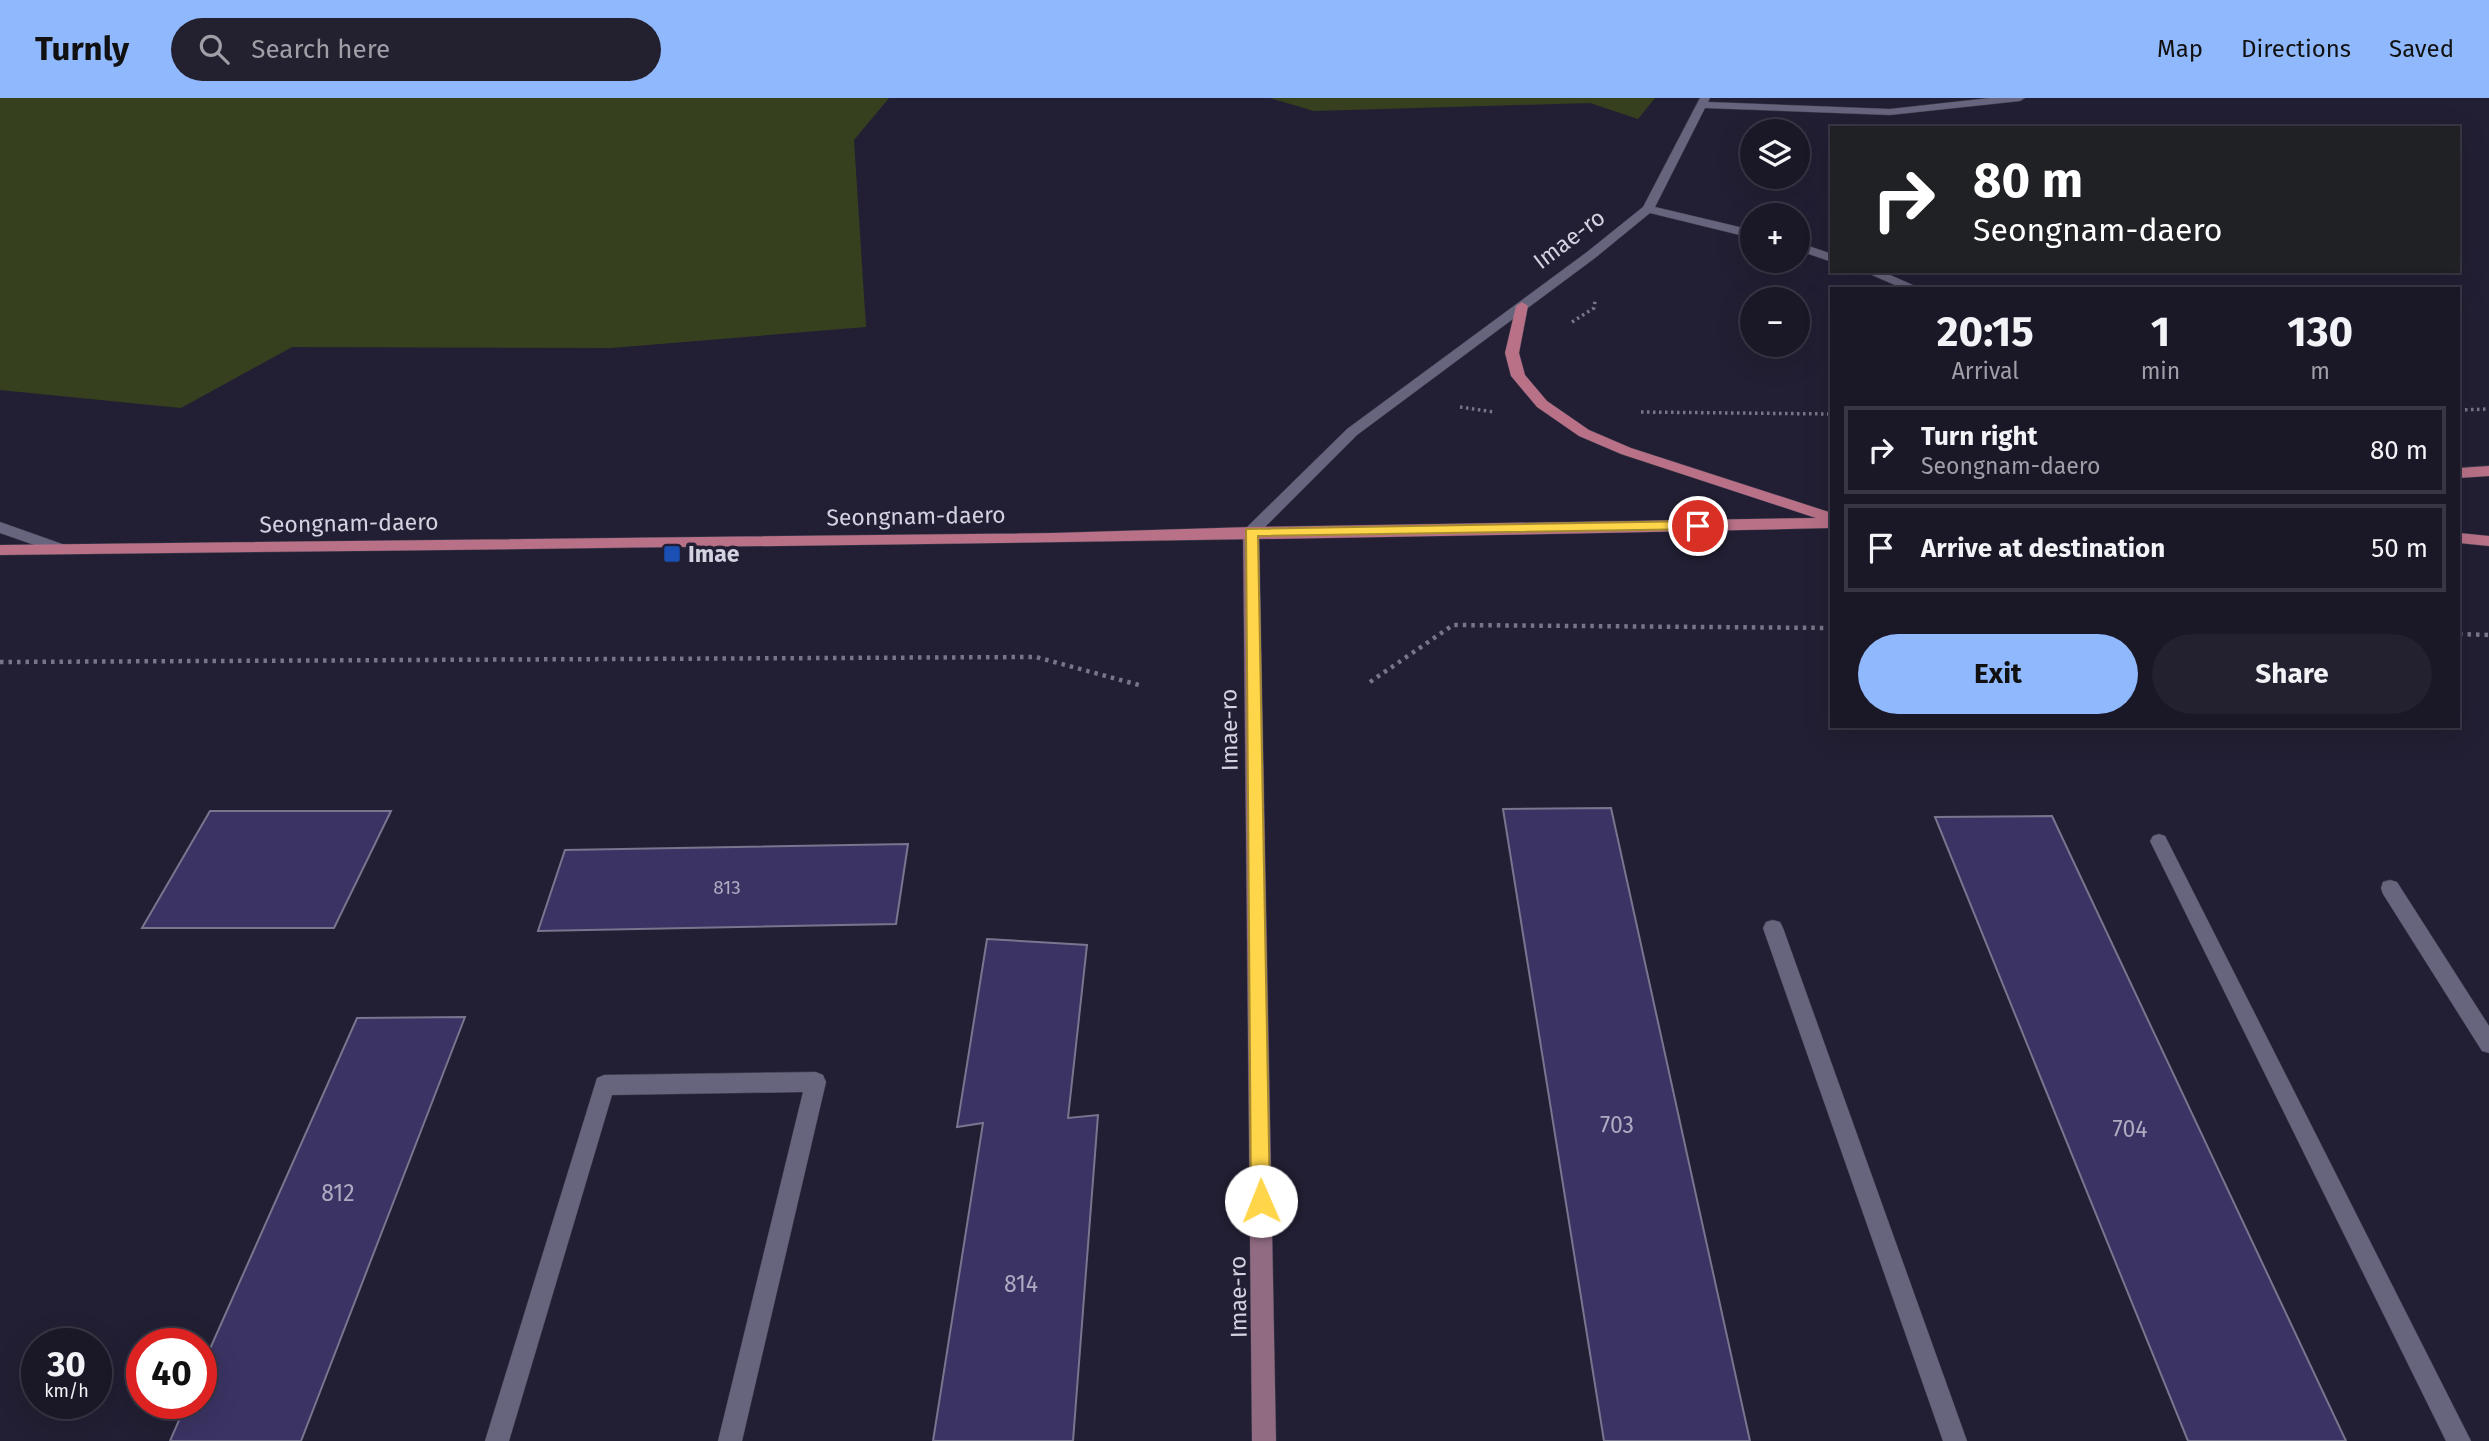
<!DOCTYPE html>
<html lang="en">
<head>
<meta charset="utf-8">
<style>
	:root { --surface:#1a1727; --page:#23202f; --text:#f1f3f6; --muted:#9f9fa7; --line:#383644; --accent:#90b8fd }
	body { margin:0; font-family:"Fira Sans",sans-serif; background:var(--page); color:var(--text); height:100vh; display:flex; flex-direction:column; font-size:26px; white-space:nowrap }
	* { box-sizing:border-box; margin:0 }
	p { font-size:23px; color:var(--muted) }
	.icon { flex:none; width:38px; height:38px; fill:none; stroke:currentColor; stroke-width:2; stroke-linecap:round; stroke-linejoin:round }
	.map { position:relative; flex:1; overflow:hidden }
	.panel { position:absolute; left:1830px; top:189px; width:630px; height:441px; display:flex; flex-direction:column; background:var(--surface); border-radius:0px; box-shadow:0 7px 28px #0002,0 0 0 2px var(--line) }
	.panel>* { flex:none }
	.top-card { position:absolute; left:1830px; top:28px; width:630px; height:147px; border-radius:0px; box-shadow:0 7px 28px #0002,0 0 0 2px var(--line); background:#202124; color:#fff; overflow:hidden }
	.tools { position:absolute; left:1740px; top:21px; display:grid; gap:14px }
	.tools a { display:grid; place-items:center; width:70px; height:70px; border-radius:50%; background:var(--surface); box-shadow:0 7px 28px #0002,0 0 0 2px var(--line); font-size:35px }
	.speed { position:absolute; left:21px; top:1230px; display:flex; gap:14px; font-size:35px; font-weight:700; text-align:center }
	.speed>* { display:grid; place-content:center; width:91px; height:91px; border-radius:50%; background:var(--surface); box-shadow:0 7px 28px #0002,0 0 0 2px var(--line); line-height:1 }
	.speed small { font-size:18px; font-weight:400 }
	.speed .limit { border:10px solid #d22; background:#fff; color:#111 }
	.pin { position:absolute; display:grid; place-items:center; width:60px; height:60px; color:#fff; margin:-30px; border:4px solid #fff; border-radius:50%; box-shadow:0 2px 7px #0007 }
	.me { position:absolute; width:77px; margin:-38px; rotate:359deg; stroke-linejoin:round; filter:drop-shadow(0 0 5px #0008) }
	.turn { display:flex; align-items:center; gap:24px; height:147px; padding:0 28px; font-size:32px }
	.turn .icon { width:91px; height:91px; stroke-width:2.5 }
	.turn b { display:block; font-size:49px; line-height:60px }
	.eta { display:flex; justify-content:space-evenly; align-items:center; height:119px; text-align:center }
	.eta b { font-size:42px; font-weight:700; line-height:49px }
	.primary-button { display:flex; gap:14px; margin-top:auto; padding:14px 28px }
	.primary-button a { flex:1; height:80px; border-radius:42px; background:var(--accent); color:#111; font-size:28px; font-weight:700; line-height:80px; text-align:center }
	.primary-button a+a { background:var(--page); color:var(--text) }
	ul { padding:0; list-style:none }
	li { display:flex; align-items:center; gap:21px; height:88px; margin:0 14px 10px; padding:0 14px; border:4px solid var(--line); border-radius:0px }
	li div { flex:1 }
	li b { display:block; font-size:26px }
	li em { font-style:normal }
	header { display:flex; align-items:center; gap:42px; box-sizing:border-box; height:98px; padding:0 35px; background:var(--accent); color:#111 }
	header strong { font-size:33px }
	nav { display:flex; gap:38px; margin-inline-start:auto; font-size:24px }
	.search { width:490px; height:63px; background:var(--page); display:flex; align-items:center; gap:18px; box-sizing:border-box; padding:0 24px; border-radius:38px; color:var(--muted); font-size:26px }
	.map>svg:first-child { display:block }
</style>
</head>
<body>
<header>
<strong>Turnly</strong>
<div class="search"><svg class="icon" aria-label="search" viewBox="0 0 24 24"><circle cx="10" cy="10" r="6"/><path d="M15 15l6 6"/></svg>Search here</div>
<nav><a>Map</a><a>Directions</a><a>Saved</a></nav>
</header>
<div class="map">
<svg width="2489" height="1343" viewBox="0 0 2489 1343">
	<rect width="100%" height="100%" fill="#221f34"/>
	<!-- green -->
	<path fill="#36401e" d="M 0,0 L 889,0 L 854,42 L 866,229 L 611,250 L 292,249 L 181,310 L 0,292 Z
		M 1270,0 L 1655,0 L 1638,21 L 1590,5 L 1314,13 Z"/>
	<!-- building -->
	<path fill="#3b3363" stroke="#78768f" stroke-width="2" d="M 1611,710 L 1750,1343 L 1604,1343 L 1503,711 Z
		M 210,713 L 391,713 L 334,830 L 142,830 Z
		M 2052,718 L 2346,1343 L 2188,1343 L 1935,719 Z
		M 908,746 L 896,826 L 538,833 L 565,752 Z
		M 987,841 L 1087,847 L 1068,1020 L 1098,1017 L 1073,1343 L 933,1343 L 983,1025 L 957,1029 Z
		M 465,919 L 301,1343 L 170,1343 L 186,1306 L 201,1306 L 201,1271 L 357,920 Z"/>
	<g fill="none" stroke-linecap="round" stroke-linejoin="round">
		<!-- lane casing -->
		<g stroke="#3f3d4e" stroke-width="1">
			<path id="lane" d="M 2159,736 L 2165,738 L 2471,1343 L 2446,1343 L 2150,743 L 2153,738 Z
				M 2390,782 L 2397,784 L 2489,928 L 2489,955 L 2482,953 L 2383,796 L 2381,790 L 2383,784 Z
				M 1773,822 L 1780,824 L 1783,830 L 1967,1343 L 1943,1343 L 1763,830 L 1766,824 Z
				M 816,974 L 823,977 L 826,984 L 742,1343 L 718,1343 L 803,994 L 612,997 L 509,1343 L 485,1343 L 597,980 L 604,977 Z"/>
		</g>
		<!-- street casing -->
		<g stroke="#3f3d4e" stroke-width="1">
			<path id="street" d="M 1700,0 L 1710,0 L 1708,4 L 1890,11 L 1990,0 L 2025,0 L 2020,3 L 1890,17 L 1705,10 L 1655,109 L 1752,132 L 1752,140 L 1650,115 L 1595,160 L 1357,337 L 1256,438 L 1246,438 L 1243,434 L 1246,430 L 1347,331 L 1587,154 L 1643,109 Z
				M 1797,144 L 1832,156 L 1832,164 L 1797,152 Z
				M 1863,173 L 1881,173 L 1922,191 L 1904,191 Z
				M 0,424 L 65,447 L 68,451 L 60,456 L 0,435 Z"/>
		</g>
		<!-- secondary casing -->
		<g stroke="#3f3d4e" stroke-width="1">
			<path id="secondary" d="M 1251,429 L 1259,434 L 1276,1343 L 1252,1343 L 1243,434 Z"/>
		</g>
		<!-- primary casing -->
		<g stroke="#3f3d4e" stroke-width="1">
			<path id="primary" d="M 1522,204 L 1528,208 L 1519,255 L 1525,277 L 1547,303 L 1589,332 L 1631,350 L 1832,415 L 1832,430 C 1222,444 611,450 0,457 L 0,447 L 1053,435 L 1251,429 L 1816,420 L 1621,356 L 1579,338 L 1537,309 L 1511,278 L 1505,255 L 1516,208 Z
				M 2489,368 L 2489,378 L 2459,380 L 2459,370 Z
				M 2459,435 L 2489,438 L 2489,448 L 2459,445 Z"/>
		</g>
		<!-- path-far1 -->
		<path stroke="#777587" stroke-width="3.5" stroke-dasharray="2.5 3.5" stroke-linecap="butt" d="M 1572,224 L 1594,210 L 1595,203
			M 1460,309 L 1494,314
			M 2459,312 L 2489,311
			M 1641,314 L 1832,316"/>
		<!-- path -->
		<path stroke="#777587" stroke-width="4.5" stroke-dasharray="3.5 5" stroke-linecap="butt" d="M 2459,536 L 2489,537
			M 0,564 L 1036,559 L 1139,587
			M 1370,584 L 1453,527 L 1832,530"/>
		<!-- lane -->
		<use href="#lane" fill="#67647d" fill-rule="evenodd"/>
		<!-- street -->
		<use href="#street" fill="#67647d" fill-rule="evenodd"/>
		<!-- secondary -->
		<use href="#secondary" fill="#906b82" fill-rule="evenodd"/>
		<!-- primary -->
		<use href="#primary" fill="#b87187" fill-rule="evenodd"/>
	</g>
	<!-- route -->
	<path fill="#ffd54a" stroke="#a68a30" stroke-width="2" d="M 1698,423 L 1702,424 L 1702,431 L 1258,438 L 1270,1103 L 1268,1110 L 1261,1113 L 1253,1110 L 1251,1103 L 1246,431 Z"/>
	<!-- markers -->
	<rect fill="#1a4fb4" stroke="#221f34" stroke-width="2.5" x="663" y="447" width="18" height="18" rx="3.5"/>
	<g text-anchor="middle" stroke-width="7" stroke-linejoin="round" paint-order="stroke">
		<!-- number labels -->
		<g font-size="19" fill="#adaac1">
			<text x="727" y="796">813</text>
		</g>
		<!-- street labels -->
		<g font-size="23" fill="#d3d2e0" stroke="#221f34">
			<text transform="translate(1569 141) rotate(-37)" y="8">Imae-ro</text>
			<text transform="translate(916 418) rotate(-1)" y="8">Seongnam-daero</text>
			<text transform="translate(349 425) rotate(-1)" y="8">Seongnam-daero</text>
			<text transform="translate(1229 632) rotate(-91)" y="8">Imae-ro</text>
			<text transform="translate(1238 1199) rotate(-91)" y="8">Imae-ro</text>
		</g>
		<!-- poi labels -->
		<g font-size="23" font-weight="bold" fill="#d3d2e0" stroke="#221f34" text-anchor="start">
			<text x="688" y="464">Imae</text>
		</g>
		<!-- near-number labels -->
		<g font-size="23" fill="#adaac1">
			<text x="1617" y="1035">703</text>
			<text x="2130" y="1039">704</text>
			<text x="338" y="1103">812</text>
			<text x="1021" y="1194">814</text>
		</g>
	</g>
</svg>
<div class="tools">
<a><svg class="icon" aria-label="layers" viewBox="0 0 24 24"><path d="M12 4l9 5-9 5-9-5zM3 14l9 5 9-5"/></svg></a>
<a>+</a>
<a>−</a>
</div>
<div class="speed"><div>30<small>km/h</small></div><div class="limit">40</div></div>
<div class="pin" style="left:1698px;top:428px;background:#d93025"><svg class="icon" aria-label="arrive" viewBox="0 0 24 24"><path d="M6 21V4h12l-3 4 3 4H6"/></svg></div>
<svg class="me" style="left:1261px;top:1103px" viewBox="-20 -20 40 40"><circle r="19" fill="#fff"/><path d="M0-13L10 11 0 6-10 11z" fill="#ffd54a"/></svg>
<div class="top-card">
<div class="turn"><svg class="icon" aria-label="right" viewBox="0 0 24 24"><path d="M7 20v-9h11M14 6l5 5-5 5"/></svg><div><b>80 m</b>Seongnam-daero</div></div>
</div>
<section class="panel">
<div class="eta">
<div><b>20:15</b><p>Arrival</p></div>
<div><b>1</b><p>min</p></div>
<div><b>130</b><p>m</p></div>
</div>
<ul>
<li><svg class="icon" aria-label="right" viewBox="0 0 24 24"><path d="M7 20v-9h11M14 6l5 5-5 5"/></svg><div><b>Turn right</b><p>Seongnam-daero</p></div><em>80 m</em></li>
<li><svg class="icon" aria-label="arrive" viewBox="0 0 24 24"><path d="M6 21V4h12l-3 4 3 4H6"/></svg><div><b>Arrive at destination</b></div><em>50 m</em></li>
</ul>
<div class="primary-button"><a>Exit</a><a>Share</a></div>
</section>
</div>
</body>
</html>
